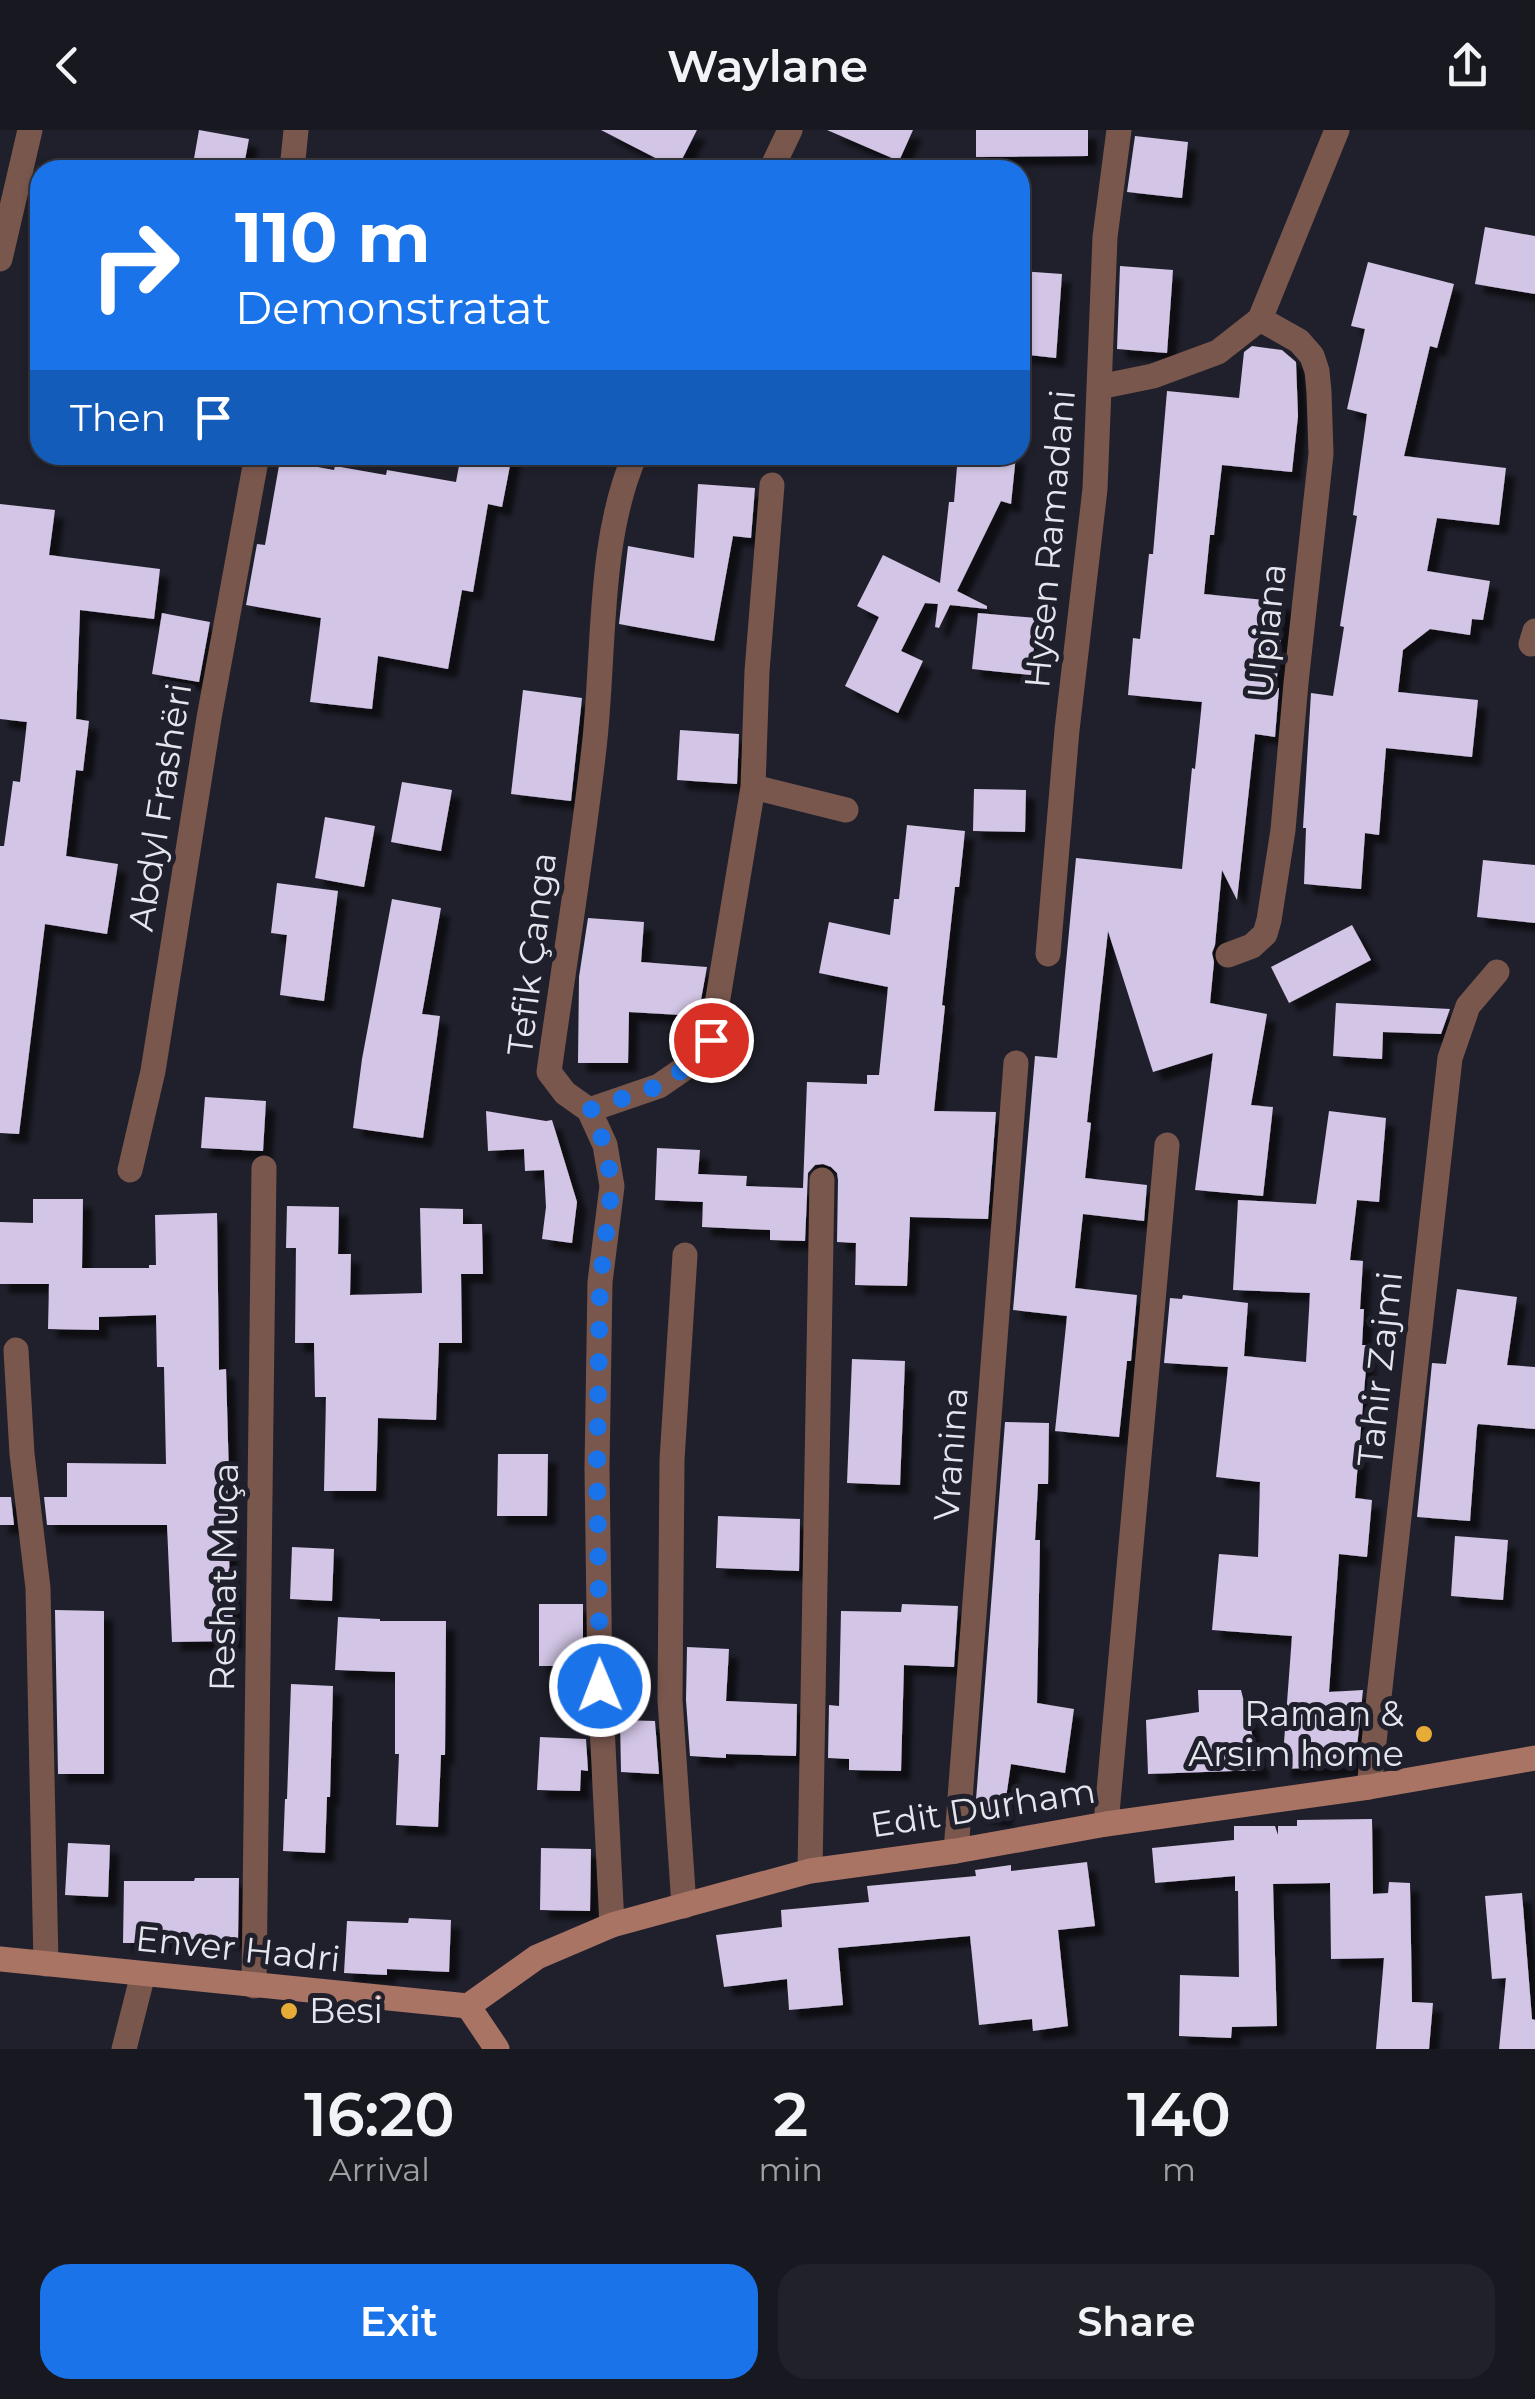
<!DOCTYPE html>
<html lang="en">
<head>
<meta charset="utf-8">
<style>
	:root { --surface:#181821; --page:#21212a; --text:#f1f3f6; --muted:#9fa0a5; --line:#36373f; --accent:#1a73e8 }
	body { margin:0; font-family:Montserrat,sans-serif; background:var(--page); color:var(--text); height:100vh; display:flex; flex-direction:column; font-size:38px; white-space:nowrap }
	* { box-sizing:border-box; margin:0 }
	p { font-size:32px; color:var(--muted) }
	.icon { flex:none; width:55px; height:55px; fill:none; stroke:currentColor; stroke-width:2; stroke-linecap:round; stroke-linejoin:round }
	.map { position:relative; height:1919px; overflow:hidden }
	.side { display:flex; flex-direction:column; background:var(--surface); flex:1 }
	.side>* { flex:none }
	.banner { position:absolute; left:30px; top:30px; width:1000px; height:305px; border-radius:30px; box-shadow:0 2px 8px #0004,0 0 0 2px var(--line); background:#1a73e8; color:#fff; overflow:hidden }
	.pin { position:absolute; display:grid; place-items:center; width:85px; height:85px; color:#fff; margin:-42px; border:5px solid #fff; border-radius:50%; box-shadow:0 2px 10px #0007 }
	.me { position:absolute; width:110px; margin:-55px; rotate:359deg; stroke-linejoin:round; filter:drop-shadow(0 0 8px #0008) }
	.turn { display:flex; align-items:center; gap:35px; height:210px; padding:0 40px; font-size:45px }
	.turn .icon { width:130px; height:130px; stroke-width:2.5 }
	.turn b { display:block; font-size:70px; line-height:85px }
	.then { display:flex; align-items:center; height:95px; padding:0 40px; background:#0003; gap:20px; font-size:38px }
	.eta { display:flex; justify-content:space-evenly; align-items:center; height:170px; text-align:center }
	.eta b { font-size:60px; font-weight:600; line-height:70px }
	.button { display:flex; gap:20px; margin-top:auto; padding:20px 40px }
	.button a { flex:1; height:115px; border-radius:30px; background:var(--accent); color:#fff; font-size:40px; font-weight:600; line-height:115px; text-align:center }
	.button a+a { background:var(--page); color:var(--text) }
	header { display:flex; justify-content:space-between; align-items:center; height:130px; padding:0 40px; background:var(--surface); font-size:45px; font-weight:600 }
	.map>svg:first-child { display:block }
</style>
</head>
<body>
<header><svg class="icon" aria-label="back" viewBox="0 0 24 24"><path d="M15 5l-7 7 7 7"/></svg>Waylane<svg class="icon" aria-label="share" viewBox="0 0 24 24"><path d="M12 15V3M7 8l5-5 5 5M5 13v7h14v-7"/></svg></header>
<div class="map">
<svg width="1535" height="1919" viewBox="0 0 1535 1919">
	<defs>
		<filter id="shadow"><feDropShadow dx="9" dy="9" stdDeviation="2.5" flood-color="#0009"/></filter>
	</defs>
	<rect width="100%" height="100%" fill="#20202c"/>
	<!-- building -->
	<path fill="#d2c5e5" filter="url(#shadow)" d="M 199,0 L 249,9 L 243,40 L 192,40 Z
		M 601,0 L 697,0 L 677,39 Z
		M 827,0 L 913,0 L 899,31 Z
		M 976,0 L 1088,0 L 1088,26 L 976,27 Z
		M 1135,6 L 1188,12 L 1182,68 L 1127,62 Z
		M 1485,97 L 1535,106 L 1535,164 L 1475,154 Z
		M 1368,132 L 1454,154 L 1437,218 L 1430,216 L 1404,326 L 1506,338 L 1499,395 L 1437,388 L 1427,441 L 1490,451 L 1483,490 L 1472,489 L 1470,505 L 1430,499 L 1403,520 L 1398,562 L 1478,570 L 1472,627 L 1386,618 L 1379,705 L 1365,703 L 1361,759 L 1304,754 L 1306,698 L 1303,698 L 1311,563 L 1333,566 L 1344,497 L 1340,496 L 1357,386 L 1353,385 L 1367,284 L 1347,279 L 1365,199 L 1351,196 Z
		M 1120,136 L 1173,140 L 1167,223 L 1117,219 Z
		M 1020,141 L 1062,144 L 1056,228 L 1020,224 Z
		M 1252,216 L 1282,220 L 1296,232 L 1298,286 L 1292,342 L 1222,335 L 1214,405 L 1210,405 L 1204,464 L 1284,472 L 1276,558 L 1279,558 L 1275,607 L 1255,604 L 1237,770 L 1222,740 L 1215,815 L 1212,823 L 1214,832 L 1210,873 L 1267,884 L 1251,975 L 1273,977 L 1263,1066 L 1195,1060 L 1213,923 L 1153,942 L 1108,801 L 1087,992 L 1091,993 L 1085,1048 L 1147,1055 L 1144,1091 L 1083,1084 L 1075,1158 L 1137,1165 L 1131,1231 L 1127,1231 L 1119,1307 L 1055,1301 L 1067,1186 L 1013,1180 L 1035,926 L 1057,928 L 1076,728 L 1182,739 L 1192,638 L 1195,639 L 1202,572 L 1128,565 L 1133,508 L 1140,509 L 1149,424 L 1153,424 L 1167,261 L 1239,268 L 1244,222 Z
		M 461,325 L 512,325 L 502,377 L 488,374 L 473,462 L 462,460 L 448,539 L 378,526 L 372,579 L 310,572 L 321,488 L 246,475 L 257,414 L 265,415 L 280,330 L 334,340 L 335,336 L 386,345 L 387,340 L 456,352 Z
		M 958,325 L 1016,325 L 1011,374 L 1001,371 L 957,461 L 987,476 L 987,479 L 950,475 L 939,498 L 935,497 L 938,474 L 925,473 L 901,521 L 923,531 L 898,583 L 845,556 L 879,487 L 857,476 L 883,425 L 940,453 L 949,372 L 954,372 Z
		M 698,354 L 755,358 L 751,408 L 733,406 L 714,511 L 619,494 L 628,416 L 694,428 Z
		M 0,374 L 55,380 L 49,425 L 160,439 L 154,489 L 80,480 L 76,589 L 89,591 L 83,641 L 76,640 L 66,726 L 118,734 L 107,804 L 45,794 L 19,1004 L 0,1003 L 0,716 L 4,716 L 13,651 L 20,652 L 27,592 L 0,589 Z
		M 162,483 L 210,492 L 199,552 L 152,544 Z
		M 978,483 L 1037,488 L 1031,545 L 972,539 Z
		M 523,560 L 582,568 L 571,671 L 511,664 Z
		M 680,600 L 739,604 L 737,654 L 677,650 Z
		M 402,652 L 452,660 L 441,721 L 391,712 Z
		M 974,659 L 1026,660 L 1025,702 L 973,701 Z
		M 325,687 L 375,696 L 364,757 L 315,748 Z
		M 907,695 L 965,701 L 959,757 L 955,757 L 942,875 L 945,876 L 934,981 L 996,982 L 988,1089 L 910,1087 L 907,1156 L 855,1155 L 856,1113 L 837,1112 L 838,1050 L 837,1043 L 831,1037 L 823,1034 L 815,1035 L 808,1043 L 805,1111 L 770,1110 L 770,1100 L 702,1097 L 703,1072 L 655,1070 L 657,1018 L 700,1020 L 698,1044 L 747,1046 L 746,1056 L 803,1058 L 807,952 L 867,954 L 867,945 L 879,945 L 888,857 L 819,843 L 829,792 L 890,805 L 894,769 L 899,769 Z
		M 1483,730 L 1535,735 L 1535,793 L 1477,787 Z
		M 277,753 L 338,761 L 324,871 L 280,865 L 287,805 L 271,803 Z
		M 392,769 L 441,778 L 422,884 L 440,886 L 423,1008 L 353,998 L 362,929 Z
		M 588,788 L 644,792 L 641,832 L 707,837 L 698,886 L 629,882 L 628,933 L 578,933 L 579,847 Z
		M 1352,795 L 1371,830 L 1289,873 L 1271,837 Z
		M 1336,873 L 1450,879 L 1441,904 L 1383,902 L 1382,929 L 1333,926 Z
		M 205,967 L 266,971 L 263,1021 L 201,1018 Z
		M 486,981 L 546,991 L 552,990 L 577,1072 L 572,1113 L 542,1109 L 546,1077 L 544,1040 L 525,1041 L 524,1019 L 488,1021 Z
		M 1329,981 L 1386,988 L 1379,1072 L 1357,1070 L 1350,1130 L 1363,1131 L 1360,1179 L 1364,1179 L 1362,1215 L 1368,1215 L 1355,1368 L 1372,1370 L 1367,1427 L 1339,1424 L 1329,1562 L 1363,1560 L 1355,1636 L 1282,1639 L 1292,1506 L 1212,1500 L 1219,1424 L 1258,1427 L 1260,1352 L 1216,1347 L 1228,1237 L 1164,1233 L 1170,1168 L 1182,1169 L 1183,1165 L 1248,1173 L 1244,1226 L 1306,1232 L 1310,1163 L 1233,1160 L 1238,1070 L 1316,1074 Z
		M 33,1069 L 83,1069 L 82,1138 L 149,1138 L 149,1135 L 156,1135 L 155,1085 L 217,1083 L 219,1240 L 226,1239 L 229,1347 L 227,1347 L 230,1461 L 232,1461 L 233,1511 L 172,1512 L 167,1395 L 47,1395 L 44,1367 L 67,1367 L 67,1333 L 166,1334 L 164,1237 L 157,1237 L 156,1185 L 99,1187 L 99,1200 L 48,1199 L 49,1154 L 0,1154 L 0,1092 L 33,1093 Z
		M 287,1076 L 339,1077 L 338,1124 L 351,1124 L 350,1165 L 422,1163 L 420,1078 L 463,1079 L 463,1094 L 482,1094 L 483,1144 L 461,1144 L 462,1213 L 439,1213 L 436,1290 L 378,1288 L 376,1361 L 324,1361 L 326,1267 L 315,1267 L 314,1213 L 295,1213 L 296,1118 L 286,1118 Z
		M 1457,1159 L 1517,1167 L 1507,1235 L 1535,1237 L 1535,1299 L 1478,1294 L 1477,1297 L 1470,1391 L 1417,1387 L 1432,1233 L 1446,1234 Z
		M 852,1229 L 905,1231 L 900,1355 L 847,1353 Z
		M 1005,1292 L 1049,1293 L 1048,1354 L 1038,1354 L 1035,1410 L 1040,1410 L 1037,1573 L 1074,1579 L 1065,1643 L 1011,1634 L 1003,1688 L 975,1683 Z
		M 498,1324 L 548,1324 L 547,1386 L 497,1386 Z
		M 0,1367 L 11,1367 L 14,1395 L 0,1395 Z
		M 718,1386 L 800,1389 L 799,1441 L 716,1438 Z
		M 1455,1406 L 1508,1410 L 1503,1470 L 1451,1466 Z
		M 292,1417 L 334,1419 L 332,1471 L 290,1469 Z
		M 539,1474 L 583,1474 L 583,1536 L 539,1536 Z
		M 902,1474 L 958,1476 L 954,1537 L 904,1535 L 901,1641 L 849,1640 L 849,1629 L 828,1628 L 829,1575 L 839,1576 L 841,1481 L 901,1482 Z
		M 55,1480 L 104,1481 L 104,1644 L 58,1644 Z
		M 338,1487 L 380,1489 L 380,1491 L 446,1491 L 445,1625 L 441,1625 L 438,1697 L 396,1695 L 399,1624 L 395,1624 L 395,1542 L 335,1540 Z
		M 687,1517 L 729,1519 L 726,1571 L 797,1574 L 796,1626 L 726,1624 L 726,1628 L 690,1626 L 686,1570 Z
		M 291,1554 L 333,1556 L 330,1667 L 327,1667 L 325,1723 L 283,1721 L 285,1669 L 287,1669 Z
		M 1198,1560 L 1241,1560 L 1261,1640 L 1148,1644 L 1146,1590 L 1199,1582 Z
		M 620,1590 L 655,1591 L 659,1644 L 621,1642 Z
		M 540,1607 L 586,1609 L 588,1641 L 581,1640 L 580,1661 L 537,1660 Z
		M 1372,1689 L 1373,1764 L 1388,1763 L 1389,1752 L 1410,1753 L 1412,1872 L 1433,1873 L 1429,1919 L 1376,1919 L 1384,1828 L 1331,1829 L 1330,1753 L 1273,1754 L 1277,1896 L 1232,1897 L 1231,1908 L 1179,1906 L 1180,1845 L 1239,1847 L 1238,1761 L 1235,1761 L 1235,1746 L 1155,1753 L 1152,1718 L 1234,1710 L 1234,1696 L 1275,1696 L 1278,1705 L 1278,1696 L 1297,1696 L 1297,1690 Z
		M 68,1713 L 110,1715 L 108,1767 L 65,1765 Z
		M 541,1718 L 591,1719 L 590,1781 L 540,1780 Z
		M 1087,1732 L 1095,1796 L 1058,1800 L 1068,1896 L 1033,1901 L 1032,1889 L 979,1895 L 970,1806 L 838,1818 L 843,1875 L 789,1880 L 787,1849 L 724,1857 L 716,1805 L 782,1797 L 781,1780 L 869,1772 L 867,1756 L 976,1746 L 975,1740 L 1011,1735 L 1011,1741 Z
		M 195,1748 L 239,1748 L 238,1810 L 173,1809 L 173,1813 L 123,1813 L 124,1751 L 194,1751 Z
		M 1522,1763 L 1532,1889 L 1535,1890 L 1535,1919 L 1499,1919 L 1506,1848 L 1492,1849 L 1485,1766 Z
		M 409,1788 L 451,1790 L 449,1842 L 387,1839 L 387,1845 L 344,1843 L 347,1791 L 408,1793 Z"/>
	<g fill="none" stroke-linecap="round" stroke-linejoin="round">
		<!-- street -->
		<path stroke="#79574d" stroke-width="25" d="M 292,40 L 296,0
			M 771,40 L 790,0
			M 0,129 L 30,0
			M 1099,257 L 1153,246 L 1218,222 L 1260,189 L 1337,0
			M 1531,514 L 1535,501
			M 753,657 L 846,680
			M 1048,824 L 1067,600 L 1095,359 L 1105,107 L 1119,0
			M 1228,825 L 1252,816 L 1265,804 L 1269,790 L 1283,700 L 1296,553 L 1321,324 L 1319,262 L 1317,241 L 1312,226 L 1299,211 L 1260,189
			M 589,980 L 659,956 L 688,936 L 711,910 L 753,657 L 757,541 L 772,355
			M 130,1040 L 153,941 L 209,588 L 257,325
			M 16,1220 L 22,1324 L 38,1458 L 46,1834
			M 1369,1657 L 1450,928 L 1468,876 L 1497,842
			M 1106,1694 L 1167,1015
			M 956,1721 L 1016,933
			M 810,1741 L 822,1050
			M 684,1776 L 670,1570 L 672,1330 L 685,1125
			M 612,1795 L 600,1556 L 597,1338 L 600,1152 L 612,1056 L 605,1015 L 589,980 L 565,963 L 549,942 C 564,834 582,726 594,618 C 605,524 597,412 635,325
			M 254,1856 L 264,1038
			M 124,1919 L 143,1844"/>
		<!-- secondary -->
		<path stroke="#aa7465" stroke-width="25" d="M 0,1829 L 468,1876
			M 468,1876 L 537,1827 L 612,1795 L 810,1741 L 956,1721 L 1106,1694 L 1369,1657 L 1535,1628
			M 468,1876 L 497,1919"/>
	</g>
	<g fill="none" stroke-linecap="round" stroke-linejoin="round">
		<!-- route -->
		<path stroke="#1a73e8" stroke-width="18" stroke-dasharray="0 32.4" d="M 600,1556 L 597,1338 L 600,1152 L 612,1056 L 605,1015 L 589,980 L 659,956 L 688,936 L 711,910"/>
	</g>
	<!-- markers -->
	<g fill="#e7ac36" stroke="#20202c" stroke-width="4">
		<circle cx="1424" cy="1604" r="10"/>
		<circle cx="289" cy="1881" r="10"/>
	</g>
	<g text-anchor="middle" stroke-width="10" stroke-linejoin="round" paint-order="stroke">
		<!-- street labels -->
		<g font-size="35" fill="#e4e5ed" stroke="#20202c">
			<text transform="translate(1050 409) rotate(-85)" y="12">Hysen Ramadani</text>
			<text transform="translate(1267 501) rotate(-84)" y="12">Ulpiana</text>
			<text transform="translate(160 677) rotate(-81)" y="12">Abdyl Frashëri</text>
			<text transform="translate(532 824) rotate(-83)" y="12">Tefik Çanga</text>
			<text transform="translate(1380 1239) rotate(-84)" y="12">Tahir Zajmi</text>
			<text transform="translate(951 1324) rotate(-86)" y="12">Vranina</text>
			<text transform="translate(224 1447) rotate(-89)" y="12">Reshat Muça</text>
			<text transform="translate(983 1678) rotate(-9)" y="12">Edit Durham</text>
			<text transform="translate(238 1819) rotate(6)" y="12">Enver Hadri</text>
		</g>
		<!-- poi labels -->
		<g font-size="35" fill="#e4e5ed" stroke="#20202c" text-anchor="end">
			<text x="1404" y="1596">Raman &amp;<tspan x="1404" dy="40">Arsim home</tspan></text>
			<text x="309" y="1893" text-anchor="start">Besi</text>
		</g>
	</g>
</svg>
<div class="pin" style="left:711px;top:910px;background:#d93025"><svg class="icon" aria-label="arrive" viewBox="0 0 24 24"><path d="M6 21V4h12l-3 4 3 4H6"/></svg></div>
<svg class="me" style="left:600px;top:1556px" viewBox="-20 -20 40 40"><circle r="17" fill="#1a73e8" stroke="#fff" stroke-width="3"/><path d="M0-11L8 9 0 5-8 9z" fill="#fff"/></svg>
<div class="banner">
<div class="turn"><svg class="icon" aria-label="right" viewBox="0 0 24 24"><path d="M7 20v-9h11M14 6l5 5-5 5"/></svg><div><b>110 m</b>Demonstratat</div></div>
<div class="then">Then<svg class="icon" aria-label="arrive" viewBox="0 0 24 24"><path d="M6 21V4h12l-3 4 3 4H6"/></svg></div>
</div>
</div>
<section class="side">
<div class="eta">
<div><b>16:20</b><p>Arrival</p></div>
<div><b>2</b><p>min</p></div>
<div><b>140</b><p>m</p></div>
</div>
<div class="button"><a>Exit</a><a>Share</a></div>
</section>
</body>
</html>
